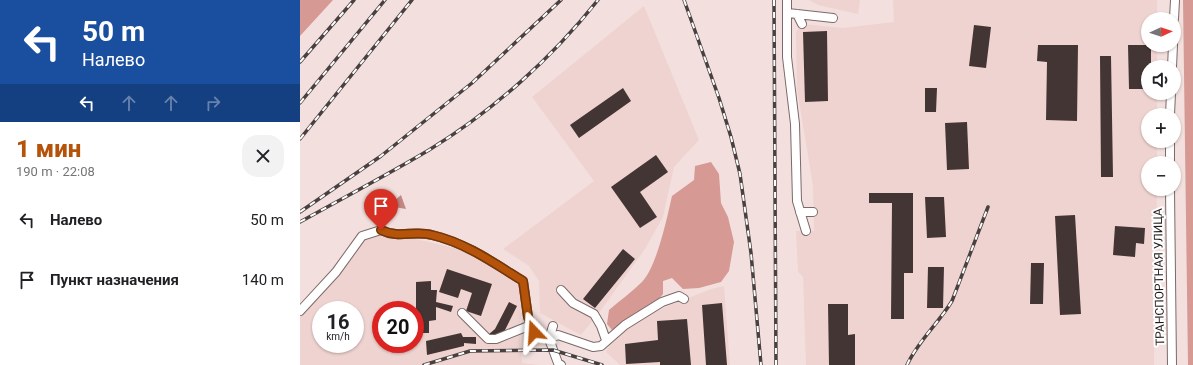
<!DOCTYPE html>
<html lang="ru">
<head>
<meta charset="utf-8">
<style>
	:root { --surface:#fff; --page:#f2f2f2; --text:#202124; --muted:#757577; --accent:#b45309 }
	body { margin:0; font-family:Roboto,sans-serif; background:var(--page); color:var(--text); height:100vh; display:flex; flex-direction:column; font-size:15px; white-space:nowrap }
	* { box-sizing:border-box; margin:0 }
	p { font-size:13px; color:var(--muted) }
	.icon { flex:none; width:22px; height:22px; fill:none; stroke:currentColor; stroke-width:2; stroke-linecap:round; stroke-linejoin:round }
	.map { position:relative; flex:1; overflow:hidden }
	.panel { display:flex; flex-direction:column; background:var(--surface); width:300px }
	.panel>* { flex:none }
	.guide { background:#1a4fa0; color:#fff; overflow:hidden }
	.needle { width:26px; rotate:87deg }
	.tools { position:absolute; left:841px; top:12px; display:grid; gap:8px }
	.tools a { display:grid; place-items:center; width:40px; height:40px; border-radius:50%; background:var(--surface); box-shadow:0 1px 3px #0004; font-size:20px }
	.speed { position:absolute; left:12px; top:301px; display:flex; gap:8px; font-size:20px; font-weight:700; text-align:center }
	.speed>* { display:grid; place-content:center; width:52px; height:52px; border-radius:50%; background:var(--surface); box-shadow:0 1px 3px #0004; line-height:1 }
	.speed small { font-size:10px; font-weight:400 }
	.speed .limit { border:6px solid #d22; background:#fff; color:#111 }
	.pin { position:absolute; display:grid; place-items:center; width:34px; height:34px; color:#fff; margin:-41px -17px; border-radius:50% 50% 50% 0; rotate:-45deg; box-shadow:0 0 4px #0007 }
	.pin .icon { rotate:45deg }
	.me { position:absolute; width:44px; margin:-22px; rotate:340deg; stroke-linejoin:round; filter:drop-shadow(0 0 3px #0008) }
	.turn { display:flex; align-items:center; gap:14px; height:84px; padding:0 16px; font-size:18px }
	.turn .icon { width:52px; height:52px; stroke-width:2.5 }
	.turn b { display:block; font-size:28px; line-height:34px }
	.lanes { display:flex; align-items:center; height:38px; padding:0 16px; background:#0003; justify-content:center; gap:20px; direction:ltr }
	.lanes .off { opacity:.35 }
	.round { display:grid; place-items:center; flex:none; width:42px; height:42px; border-radius:16px; background:var(--page) }
	.headline { display:flex; align-items:center; justify-content:space-between; height:68px; padding:0 16px }
	h1 { font-size:24px; font-weight:800; line-height:30px; color:var(--accent) }
	ul { padding:0; list-style:none }
	li { display:flex; align-items:center; gap:12px; height:60px; padding:0 16px }
	li div { flex:1 }
	li b { display:block; font-size:15px }
	li em { font-style:normal }
	main { display:flex; flex:1; min-height:0 }
	.map>svg:first-child { display:block }
</style>
</head>
<body>
<main>
<section class="panel">
<div class="guide">
<div class="turn"><svg class="icon" aria-label="left" viewBox="0 0 24 24"><path d="M17 20v-9H6M10 6l-5 5 5 5"/></svg><div><b>50 m</b>Налево</div></div>
<div class="lanes"><svg class="icon" aria-label="left" viewBox="0 0 24 24"><path d="M17 20v-9H6M10 6l-5 5 5 5"/></svg><svg class="icon off" aria-label="ahead" viewBox="0 0 24 24"><path d="M12 20V5M6 11l6-6 6 6"/></svg><svg class="icon off" aria-label="ahead" viewBox="0 0 24 24"><path d="M12 20V5M6 11l6-6 6 6"/></svg><svg class="icon off" aria-label="right" viewBox="0 0 24 24"><path d="M7 20v-9h11M14 6l5 5-5 5"/></svg></div>
</div>
<div class="headline"><div><h1>1 мин</h1><p>190 m · 22:08</p></div><a class="round"><svg class="icon" aria-label="close" viewBox="0 0 24 24"><path d="M6 6l12 12M18 6L6 18"/></svg></a></div>
<ul>
<li><svg class="icon" aria-label="left" viewBox="0 0 24 24"><path d="M17 20v-9H6M10 6l-5 5 5 5"/></svg><div><b>Налево</b></div><em>50 m</em></li>
<li><svg class="icon" aria-label="arrive" viewBox="0 0 24 24"><path d="M6 21V4h12l-3 4 3 4H6"/></svg><div><b>Пункт назначения</b></div><em>140 m</em></li>
</ul>
</section>
<div class="map">
<svg width="893" height="365" viewBox="0 0 893 365">
	<rect width="100%" height="100%" fill="#f3e0de"/>
	<!-- built -->
	<path fill="#efd3d0" fill-rule="evenodd" d="M 509,0 L 560,0 L 558,14 L 518,5 Z
		M 593,0 L 857,0 L 857,19 L 848,19 L 848,45 L 857,45 L 857,67 L 848,67 L 848,93 L 857,93 L 857,115 L 848,115 L 848,141 L 857,141 L 857,163 L 848,163 L 848,189 L 857,189 L 854,365 L 506,365 L 503,277 L 498,272 L 496,231 L 514,231 L 513,186 L 497,89 L 496,32 L 502,24 L 543,28 L 594,22 Z
		M 344,6 L 399,140 L 374,167 L 363,217 L 345,249 L 299,313 L 281,335 L 240,313 L 239,281 L 229,266 L 203,249 L 294,181 L 232,97 Z
		M 79,226 L 94,234 L 194,257 L 224,286 L 224,304 L 219,327 L 222,363 L 239,365 L 0,365 L 0,310 L 27,282 L 62,232 ZM 21,310 L 55,310 L 55,344 L 21,344 ZM 81,310 L 115,310 L 115,344 L 81,344 Z
		M 424,286 L 430,365 L 320,365 L 306,352 L 310,344 L 325,329 L 358,310 L 411,289 Z"/>
	<!-- forest -->
	<path fill="#d69994" d="M 0,0 L 33,0 L 0,36 Z
		M 883,0 L 893,0 L 893,365 L 888,365 Z
		M 411,162 L 419,174 L 421,203 L 428,217 L 434,242 L 429,271 L 421,282 L 399,288 L 383,289 L 372,278 L 363,281 L 363,294 L 357,301 L 312,330 L 307,324 L 309,310 C 319,301 332,292 342,282 C 357,266 367,218 372,196 L 394,180 L 395,166 Z"/>
	<!-- water -->
	<path fill="#c48884" d="M 101,195 L 106,209 L 88,206 Z"/>
	<!-- building -->
	<path fill="#433533" d="M 674,25 L 691,27 L 686,68 L 669,66 Z
		M 527,31 L 528,101 L 505,102 L 503,32 Z
		M 738,45 L 778,45 L 777,121 L 746,120 L 747,62 L 737,61 Z
		M 828,45 L 851,45 L 851,67 L 848,67 L 848,89 L 829,89 Z
		M 800,56 L 811,56 L 813,177 L 801,177 Z
		M 323,88 L 331,101 L 279,138 L 270,125 Z
		M 625,88 L 637,88 L 636,112 L 625,112 Z
		M 667,122 L 669,169 L 647,170 L 645,123 Z
		M 356,155 L 368,172 L 340,192 L 357,217 L 340,228 L 311,187 Z
		M 569,193 L 613,193 L 613,273 L 604,273 L 604,319 L 591,319 L 592,203 L 569,203 Z
		M 625,197 L 644,197 L 646,237 L 627,238 Z
		M 775,215 L 781,314 L 760,315 L 755,216 Z
		M 815,226 L 845,228 L 844,244 L 836,243 L 835,257 L 813,255 Z
		M 323,249 L 335,259 L 295,308 L 283,299 Z
		M 731,263 L 744,263 L 743,304 L 730,304 Z
		M 628,267 L 644,267 L 643,308 L 627,308 Z
		M 147,269 L 192,284 L 181,316 L 166,311 L 172,293 L 161,289 L 158,298 L 139,292 Z
		M 131,281 L 131,290 L 137,290 L 136,302 L 153,306 L 151,312 L 136,307 L 136,320 L 129,321 L 129,333 L 116,333 L 116,282 Z
		M 209,302 L 217,306 L 203,334 L 199,333 L 193,338 L 188,335 L 195,329 Z
		M 422,303 L 427,365 L 406,365 L 402,305 Z
		M 528,304 L 548,304 L 548,335 L 555,334 L 555,365 L 529,365 Z
		M 387,319 L 391,365 L 360,365 L 360,362 L 326,364 L 325,344 L 358,340 L 357,321 Z
		M 161,333 L 163,337 L 176,337 L 176,344 L 164,343 L 164,346 L 127,355 L 126,341 Z"/>
	<g fill="none" stroke-linecap="round" stroke-linejoin="round">
		<!-- minor casing -->
		<g stroke="#7b6a69" stroke-width="10">
			<path id="minor" d="M 487,0 L 487,57 L 495,124 L 497,201 L 506,231
				M 488,13 L 533,18
				M 497,14 L 502,24
				M 874,19 L 875,0
				M 872,67 L 873,45
				M 870,115 L 871,93
				M 870,141 L 870,163
				M 870,189 L 872,365
				M 500,212 L 513,212
				M 261,290 L 273,303 L 294,314 L 301,326 L 306,340
				M 0,311 L 36,272 L 62,236 L 81,230 C 99,239 114,230 132,235 C 166,243 194,263 223,281 L 228,317 L 234,332 L 249,339 L 258,363 L 261,365
				M 162,313 L 188,339 L 196,339 L 231,325
				M 249,339 L 258,335 L 293,347 L 301,346 L 325,325 L 362,302 L 379,296 L 384,299
				M 249,339 L 253,326"/>
		</g>
		<!-- minor -->
		<use href="#minor" stroke="#fff" stroke-width="8"/>
		<!-- rail casing -->
		<g stroke="#49403f" stroke-width="3.5">
			<path id="rail" d="M 384,0 L 419,98 L 431,137 L 440,174 L 451,253 L 461,365
				M 474,0 L 476,365
				M 0,62 L 54,0
				M 0,103 L 85,0
				M 0,139 L 112,0
				M 0,212 L 81,156 L 172,83 L 261,0
				M 0,222 C 43,198 87,175 129,150 C 193,111 252,58 298,0
				M 124,365 L 170,351 L 253,350 L 302,365
				M 607,365 C 618,341 638,324 652,301 L 688,207"/>
		</g>
		<!-- rail -->
		<use href="#rail" stroke="#fff" stroke-width="2" stroke-dasharray="6" stroke-linecap="butt"/>
	</g>
	<g fill="none" stroke-linecap="round" stroke-linejoin="round">
		<!-- route casing -->
		<g stroke="#753606" stroke-width="10">
			<path id="route" d="M 81,230 C 99,239 114,230 132,235 C 166,243 194,263 223,281 L 228,317 L 234,332"/>
		</g>
		<!-- route -->
		<use href="#route" stroke="#b45309" stroke-width="7"/>
	</g>
	<g text-anchor="middle" stroke-width="4" stroke-linejoin="round" paint-order="stroke">
		<!-- street labels -->
		<g font-size="12" fill="#221b1b" stroke="#fff">
			<text transform="translate(859 277) rotate(-91)" y="4">ТРАНСПОРТНАЯ УЛИЦА</text>
		</g>
	</g>
</svg>
<div class="tools">
<a><svg class="needle" viewBox="-14 -14 28 28"><path d="M0-13l5 13h-10z" fill="#e53935"/><path d="M0 13l5-13h-10z" fill="#757577"/></svg></a>
<a><svg class="icon" aria-label="sound" viewBox="0 0 24 24"><path d="M4 9h4l5-4v14l-5-4H4zM17 9q2 3 0 6"/></svg></a>
<a>+</a>
<a>−</a>
</div>
<div class="speed"><div>16<small>km/h</small></div><div class="limit">20</div></div>
<div class="pin" style="left:81px;top:230px;background:#d93025"><svg class="icon" aria-label="arrive" viewBox="0 0 24 24"><path d="M6 21V4h12l-3 4 3 4H6"/></svg></div>
<svg class="me" style="left:234px;top:332px" viewBox="-20 -20 40 40"><path d="M0-17L14 15 0 8-14 15z" fill="#b45309" stroke="#fff" stroke-width="4"/></svg>
</div>
</main>
</body>
</html>
